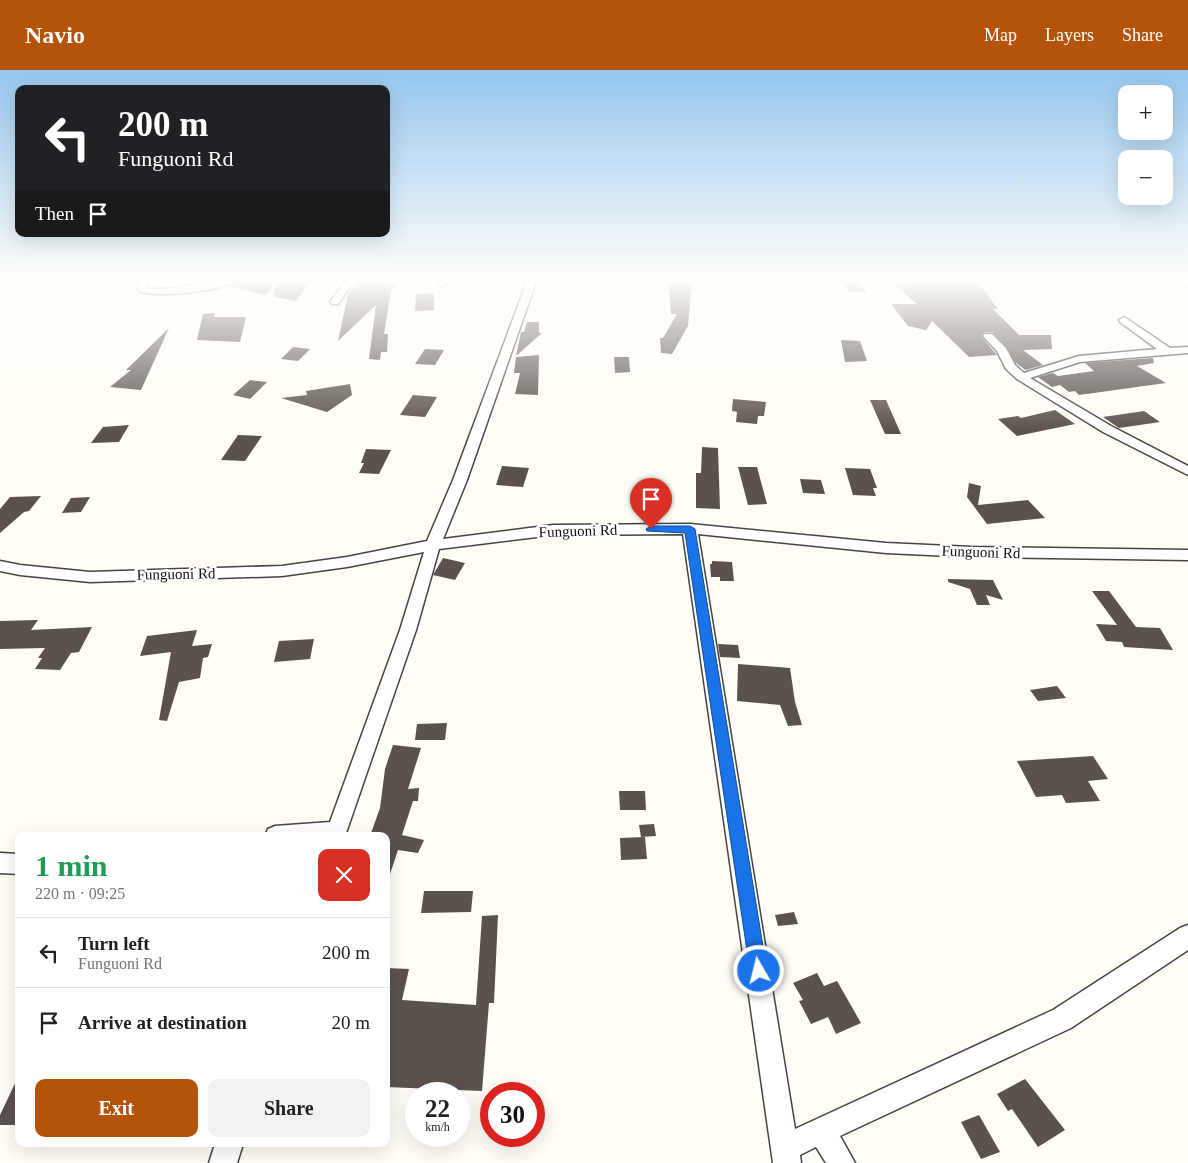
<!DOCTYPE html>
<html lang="en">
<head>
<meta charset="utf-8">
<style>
	:root { --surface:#fff; --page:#f2f2f2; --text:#202124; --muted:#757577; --line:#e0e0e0; --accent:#b45309 }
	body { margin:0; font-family:"Times New Roman",serif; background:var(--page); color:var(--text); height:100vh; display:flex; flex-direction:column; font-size:19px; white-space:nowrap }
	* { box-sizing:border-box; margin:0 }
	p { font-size:16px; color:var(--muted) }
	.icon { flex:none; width:28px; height:28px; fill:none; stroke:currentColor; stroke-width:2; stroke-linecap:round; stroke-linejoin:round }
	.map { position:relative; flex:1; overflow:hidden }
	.side { position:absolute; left:15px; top:762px; width:375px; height:315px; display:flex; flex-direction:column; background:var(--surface); border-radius:10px; box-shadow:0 5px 20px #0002 }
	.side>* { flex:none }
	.banner { position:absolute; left:15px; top:15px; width:375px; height:152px; border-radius:10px; box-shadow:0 5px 20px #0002; background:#202124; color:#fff; overflow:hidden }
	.tools { position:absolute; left:1118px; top:15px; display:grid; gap:10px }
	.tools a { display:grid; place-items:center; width:55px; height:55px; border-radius:10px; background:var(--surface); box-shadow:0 5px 20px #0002; font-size:25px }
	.speed { position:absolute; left:405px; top:1012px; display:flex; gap:10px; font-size:25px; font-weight:700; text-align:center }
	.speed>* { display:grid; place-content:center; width:65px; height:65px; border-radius:50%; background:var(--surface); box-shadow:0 5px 20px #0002; line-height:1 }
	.speed small { font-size:12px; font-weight:400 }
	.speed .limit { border:8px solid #d22; background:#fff; color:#111 }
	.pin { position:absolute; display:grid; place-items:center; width:42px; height:42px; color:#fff; margin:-51px -21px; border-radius:50% 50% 50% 0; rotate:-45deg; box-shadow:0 0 5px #0007 }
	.pin .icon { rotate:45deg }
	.me { position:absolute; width:55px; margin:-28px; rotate:352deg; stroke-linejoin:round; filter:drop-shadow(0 0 4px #0008) }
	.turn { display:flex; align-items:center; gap:18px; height:105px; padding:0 20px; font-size:22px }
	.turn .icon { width:65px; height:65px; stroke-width:2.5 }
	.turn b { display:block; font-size:35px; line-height:42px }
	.then { display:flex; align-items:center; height:48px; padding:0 20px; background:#0003; gap:10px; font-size:19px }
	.round { display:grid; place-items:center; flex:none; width:52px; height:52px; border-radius:10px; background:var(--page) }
	.overview { display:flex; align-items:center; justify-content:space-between; height:85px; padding:0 20px }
	h1 { font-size:30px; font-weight:700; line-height:38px; color:#1e9e55 }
	.primary-button { display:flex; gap:10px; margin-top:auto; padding:10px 20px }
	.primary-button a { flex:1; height:58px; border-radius:10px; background:var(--accent); color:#fff; font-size:20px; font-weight:700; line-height:58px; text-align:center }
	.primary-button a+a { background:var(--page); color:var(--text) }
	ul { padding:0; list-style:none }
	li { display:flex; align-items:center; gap:15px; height:70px; padding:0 20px; border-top:1px solid var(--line) }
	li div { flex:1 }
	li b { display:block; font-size:19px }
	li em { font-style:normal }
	header { display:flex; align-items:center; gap:30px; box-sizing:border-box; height:70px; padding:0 25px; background:var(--accent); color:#fff }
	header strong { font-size:24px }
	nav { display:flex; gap:28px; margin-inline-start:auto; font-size:18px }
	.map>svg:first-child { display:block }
</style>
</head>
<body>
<header>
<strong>Navio</strong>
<nav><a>Map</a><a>Layers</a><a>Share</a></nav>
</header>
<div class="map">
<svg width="1188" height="1093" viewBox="0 0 1188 1093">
	<rect width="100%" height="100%" fill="#fffdf5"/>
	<!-- building -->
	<path fill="#5a524d" d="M 240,209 L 313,209 L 296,231 L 274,227 L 276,213 L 266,225 L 227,216 Z
		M 359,209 L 381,209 L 381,214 L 383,214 L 399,213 L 391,221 L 384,264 L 388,264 L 387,282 L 381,282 L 380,290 L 369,289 L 376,235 L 338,271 L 348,225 Z
		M 668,209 L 684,209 L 684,213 L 692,213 L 688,256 L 672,284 L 661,283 L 660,268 L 663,268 L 677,244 L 671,244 Z
		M 855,209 L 867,222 L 850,222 L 839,210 Z
		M 952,210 L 955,213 L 976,210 L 998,239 L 993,239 L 1019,265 L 1051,265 L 1052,279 L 1023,280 L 1043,295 L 1026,300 L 1024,299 L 1015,292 L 1007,277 L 992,262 L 984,262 L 981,266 L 997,285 L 969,287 L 932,251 L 926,260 L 908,256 L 891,234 L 917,234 L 895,215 Z
		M 434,223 L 434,240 L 415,241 L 416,224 Z
		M 215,243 L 214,247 L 246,247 L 240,272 L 197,270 L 203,244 Z
		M 527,252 L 539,252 L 539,263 L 542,263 L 516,286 L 521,262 L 524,262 Z
		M 169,258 L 141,320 L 110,317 L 131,300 L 126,300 Z
		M 841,270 L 860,271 L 867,291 L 845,292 Z
		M 293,277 L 310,279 L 298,291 L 281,289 Z
		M 425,279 L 444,280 L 435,295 L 415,294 Z
		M 539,285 L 538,325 L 515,324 L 520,303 L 514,303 L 516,287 Z
		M 614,287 L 629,287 L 630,302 L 615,303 Z
		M 1153,288 L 1154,293 L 1137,296 L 1166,313 L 1079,325 L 1075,321 L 1069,322 L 1060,315 L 1052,317 L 1038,307 L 1053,303 L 1058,306 L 1094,301 L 1085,293 Z
		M 250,310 L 267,312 L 250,329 L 233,325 Z
		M 350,314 L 352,325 L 327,342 L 281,328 L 307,325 L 306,321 Z
		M 413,325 L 437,327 L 425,347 L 400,345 Z
		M 733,329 L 766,332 L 764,346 L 758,346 L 757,354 L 736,352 L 737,342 L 732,341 Z
		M 870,330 L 886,330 L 901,364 L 885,364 Z
		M 1055,340 L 1075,354 L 1017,366 L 998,349 L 1018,346 L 1021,348 Z
		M 1144,341 L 1160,352 L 1119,358 L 1103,347 Z
		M 129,355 L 119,372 L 91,373 L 103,357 Z
		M 238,365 L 262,366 L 245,391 L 221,390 Z
		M 702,377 L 718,378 L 720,439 L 696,438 L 696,403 L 701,403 Z
		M 366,379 L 391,380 L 379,404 L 359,403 L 364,393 L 361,393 Z
		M 502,396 L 529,398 L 523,417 L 496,415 Z
		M 738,397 L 757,397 L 767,434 L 748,435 Z
		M 845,398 L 870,399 L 877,418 L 873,418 L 876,426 L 853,425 Z
		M 800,409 L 821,410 L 825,424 L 803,423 Z
		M 969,413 L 981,416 L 978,435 L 1028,430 L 1045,448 L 987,454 L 967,427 Z
		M 41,426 L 29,441 L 24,442 L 0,463 L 0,439 L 10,427 Z
		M 90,427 L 81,442 L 62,443 L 71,428 Z
		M 443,488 L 465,493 L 455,510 L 433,505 Z
		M 712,491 L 732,492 L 734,511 L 720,511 L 720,507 L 711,507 L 710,494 L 712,494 Z
		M 948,509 L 993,510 L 1003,530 L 986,525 L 990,535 L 977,535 L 970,519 L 948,512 Z
		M 1092,521 L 1109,521 L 1136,557 L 1160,558 L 1173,580 L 1124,577 L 1122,572 L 1106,571 L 1096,554 L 1117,555 Z
		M 38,550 L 31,560 L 92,557 L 79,582 L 71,583 L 60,600 L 35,599 L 42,588 L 38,588 L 45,578 L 0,579 L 0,551 Z
		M 197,560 L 192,576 L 212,574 L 208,587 L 203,588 L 200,608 L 179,612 L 167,651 L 159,650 L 171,582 L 140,586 L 147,566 Z
		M 314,569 L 310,589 L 274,592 L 279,571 Z
		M 718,574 L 738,575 L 740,588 L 720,587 Z
		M 738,594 L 790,598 L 795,632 L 802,655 L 788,656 L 780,635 L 737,631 Z
		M 1057,616 L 1066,628 L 1038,631 L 1030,620 Z
		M 447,653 L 445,670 L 415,670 L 417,654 Z
		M 393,675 L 421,678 L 408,719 L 419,718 L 418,731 L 413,731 L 402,765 L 424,770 L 418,783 L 398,780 L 389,807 L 386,807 L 386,766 L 370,766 L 380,738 L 385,699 Z
		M 1093,686 L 1108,709 L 1088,711 L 1100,731 L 1066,733 L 1062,725 L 1036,727 L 1017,691 Z
		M 619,721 L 645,721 L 646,740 L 620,740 Z
		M 654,754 L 656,766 L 641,767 L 639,755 Z
		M 645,767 L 647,789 L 621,790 L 620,768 Z
		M 424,821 L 473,821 L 471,842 L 421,843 Z
		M 794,842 L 798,854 L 778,856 L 775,845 Z
		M 498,845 L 494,933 L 489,933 L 482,1021 L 386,1017 L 386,898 L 409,899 L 402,930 L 476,935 L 482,846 Z
		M 817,903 L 824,916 L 837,911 L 861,953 L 836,964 L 828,947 L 811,954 L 799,931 L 803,930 L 793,913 Z
		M 19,1005 L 19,1055 L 0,1055 L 0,1045 Z
		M 1025,1009 L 1065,1060 L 1038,1077 L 1012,1039 L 1008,1041 L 997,1024 Z
		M 979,1045 L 1000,1082 L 981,1089 L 961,1052 Z"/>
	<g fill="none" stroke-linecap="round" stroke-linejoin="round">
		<!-- minor casing -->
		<g stroke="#444" stroke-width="3">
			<path id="minor" d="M 141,209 L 149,209 L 147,218 C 179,223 207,207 238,209 C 222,222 161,227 141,222 L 136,217 Z
				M 347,209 L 356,209 L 338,234 L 332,234 L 330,232 Z
				M 440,209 L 448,209 L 445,216 L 439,216 L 437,214 Z
				M 528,209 L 537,209 L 467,410 L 443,469 L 553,455 L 690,454 L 886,473 L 972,477 L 1188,480 L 1188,490 L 972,487 L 886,483 L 698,464 L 795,1059 L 1053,940 L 1180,858 L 1188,855 L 1188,880 L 1071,958 L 840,1066 L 855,1093 L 826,1093 L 816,1077 L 800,1085 L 801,1093 L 773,1093 L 683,464 L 553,465 L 439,479 L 416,560 L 345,766 L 265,766 L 268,759 L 275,756 L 330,752 L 400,560 L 424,482 L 347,497 L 282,506 L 90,512 L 20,505 L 0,501 L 0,491 L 20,495 L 90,502 L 282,496 L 347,487 L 427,471 L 453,410 Z
				M 1173,209 L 1188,210 L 1188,216 Z
				M 1124,247 L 1170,278 L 1188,277 L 1188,283 L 1080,292 L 1030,308 L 1111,356 L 1188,396 L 1188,405 L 1103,362 L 1017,309 L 1006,299 L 997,281 L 983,266 L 984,264 L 992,264 L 1006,278 L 1015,295 L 1024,303 L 1079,286 L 1157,279 L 1120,252 L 1119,250 Z
				M 0,783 L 19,784 L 19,804 L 0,803 Z
				M 215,1074 L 243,1074 L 237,1093 L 209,1093 Z"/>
		</g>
		<!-- minor -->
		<use href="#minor" fill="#fff" fill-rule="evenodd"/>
	</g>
	<!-- sky -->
	<linearGradient id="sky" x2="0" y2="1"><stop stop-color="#95c6ee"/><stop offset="0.58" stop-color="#fffefa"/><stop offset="1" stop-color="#fffefa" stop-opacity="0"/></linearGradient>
	<rect width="1188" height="362" fill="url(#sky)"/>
	<!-- route -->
	<path fill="#1a73e8" stroke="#114b97" d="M 651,456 L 690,456 L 695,459 L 767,901 L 765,907 L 759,909 L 753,907 L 750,901 L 685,463 L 647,461 L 646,459 Z"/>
	<g text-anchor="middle" stroke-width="5" stroke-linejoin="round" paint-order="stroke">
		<!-- street labels -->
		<g font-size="15" fill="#111" stroke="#fff">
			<text transform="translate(578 461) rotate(-2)" y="5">Funguoni Rd</text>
			<text transform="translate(981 482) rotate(2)" y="5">Funguoni Rd</text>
			<text transform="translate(176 504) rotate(-1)" y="5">Funguoni Rd</text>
		</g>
	</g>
</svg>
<div class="tools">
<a>+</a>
<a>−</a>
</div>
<div class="speed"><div>22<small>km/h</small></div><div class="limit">30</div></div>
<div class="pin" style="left:651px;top:459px;background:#d93025"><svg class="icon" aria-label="arrive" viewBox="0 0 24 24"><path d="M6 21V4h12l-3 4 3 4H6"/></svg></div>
<svg class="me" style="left:759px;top:901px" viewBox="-20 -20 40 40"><circle r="17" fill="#1a73e8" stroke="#fff" stroke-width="3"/><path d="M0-11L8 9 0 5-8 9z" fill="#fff"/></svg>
<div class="banner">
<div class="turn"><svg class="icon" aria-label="left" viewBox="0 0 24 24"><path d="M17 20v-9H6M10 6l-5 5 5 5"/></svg><div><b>200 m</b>Funguoni Rd</div></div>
<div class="then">Then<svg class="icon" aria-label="arrive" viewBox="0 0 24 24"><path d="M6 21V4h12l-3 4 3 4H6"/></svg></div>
</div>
<section class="side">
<div class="overview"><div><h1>1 min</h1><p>220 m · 09:25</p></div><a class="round" style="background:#d93025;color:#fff"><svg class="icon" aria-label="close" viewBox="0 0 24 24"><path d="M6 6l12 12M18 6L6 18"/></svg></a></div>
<ul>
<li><svg class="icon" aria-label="left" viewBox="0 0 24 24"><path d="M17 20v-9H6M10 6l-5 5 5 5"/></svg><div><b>Turn left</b><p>Funguoni Rd</p></div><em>200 m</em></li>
<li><svg class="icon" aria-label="arrive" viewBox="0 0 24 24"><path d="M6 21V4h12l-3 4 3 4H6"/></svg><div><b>Arrive at destination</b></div><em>20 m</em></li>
</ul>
<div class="primary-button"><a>Exit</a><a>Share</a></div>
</section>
</div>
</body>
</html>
